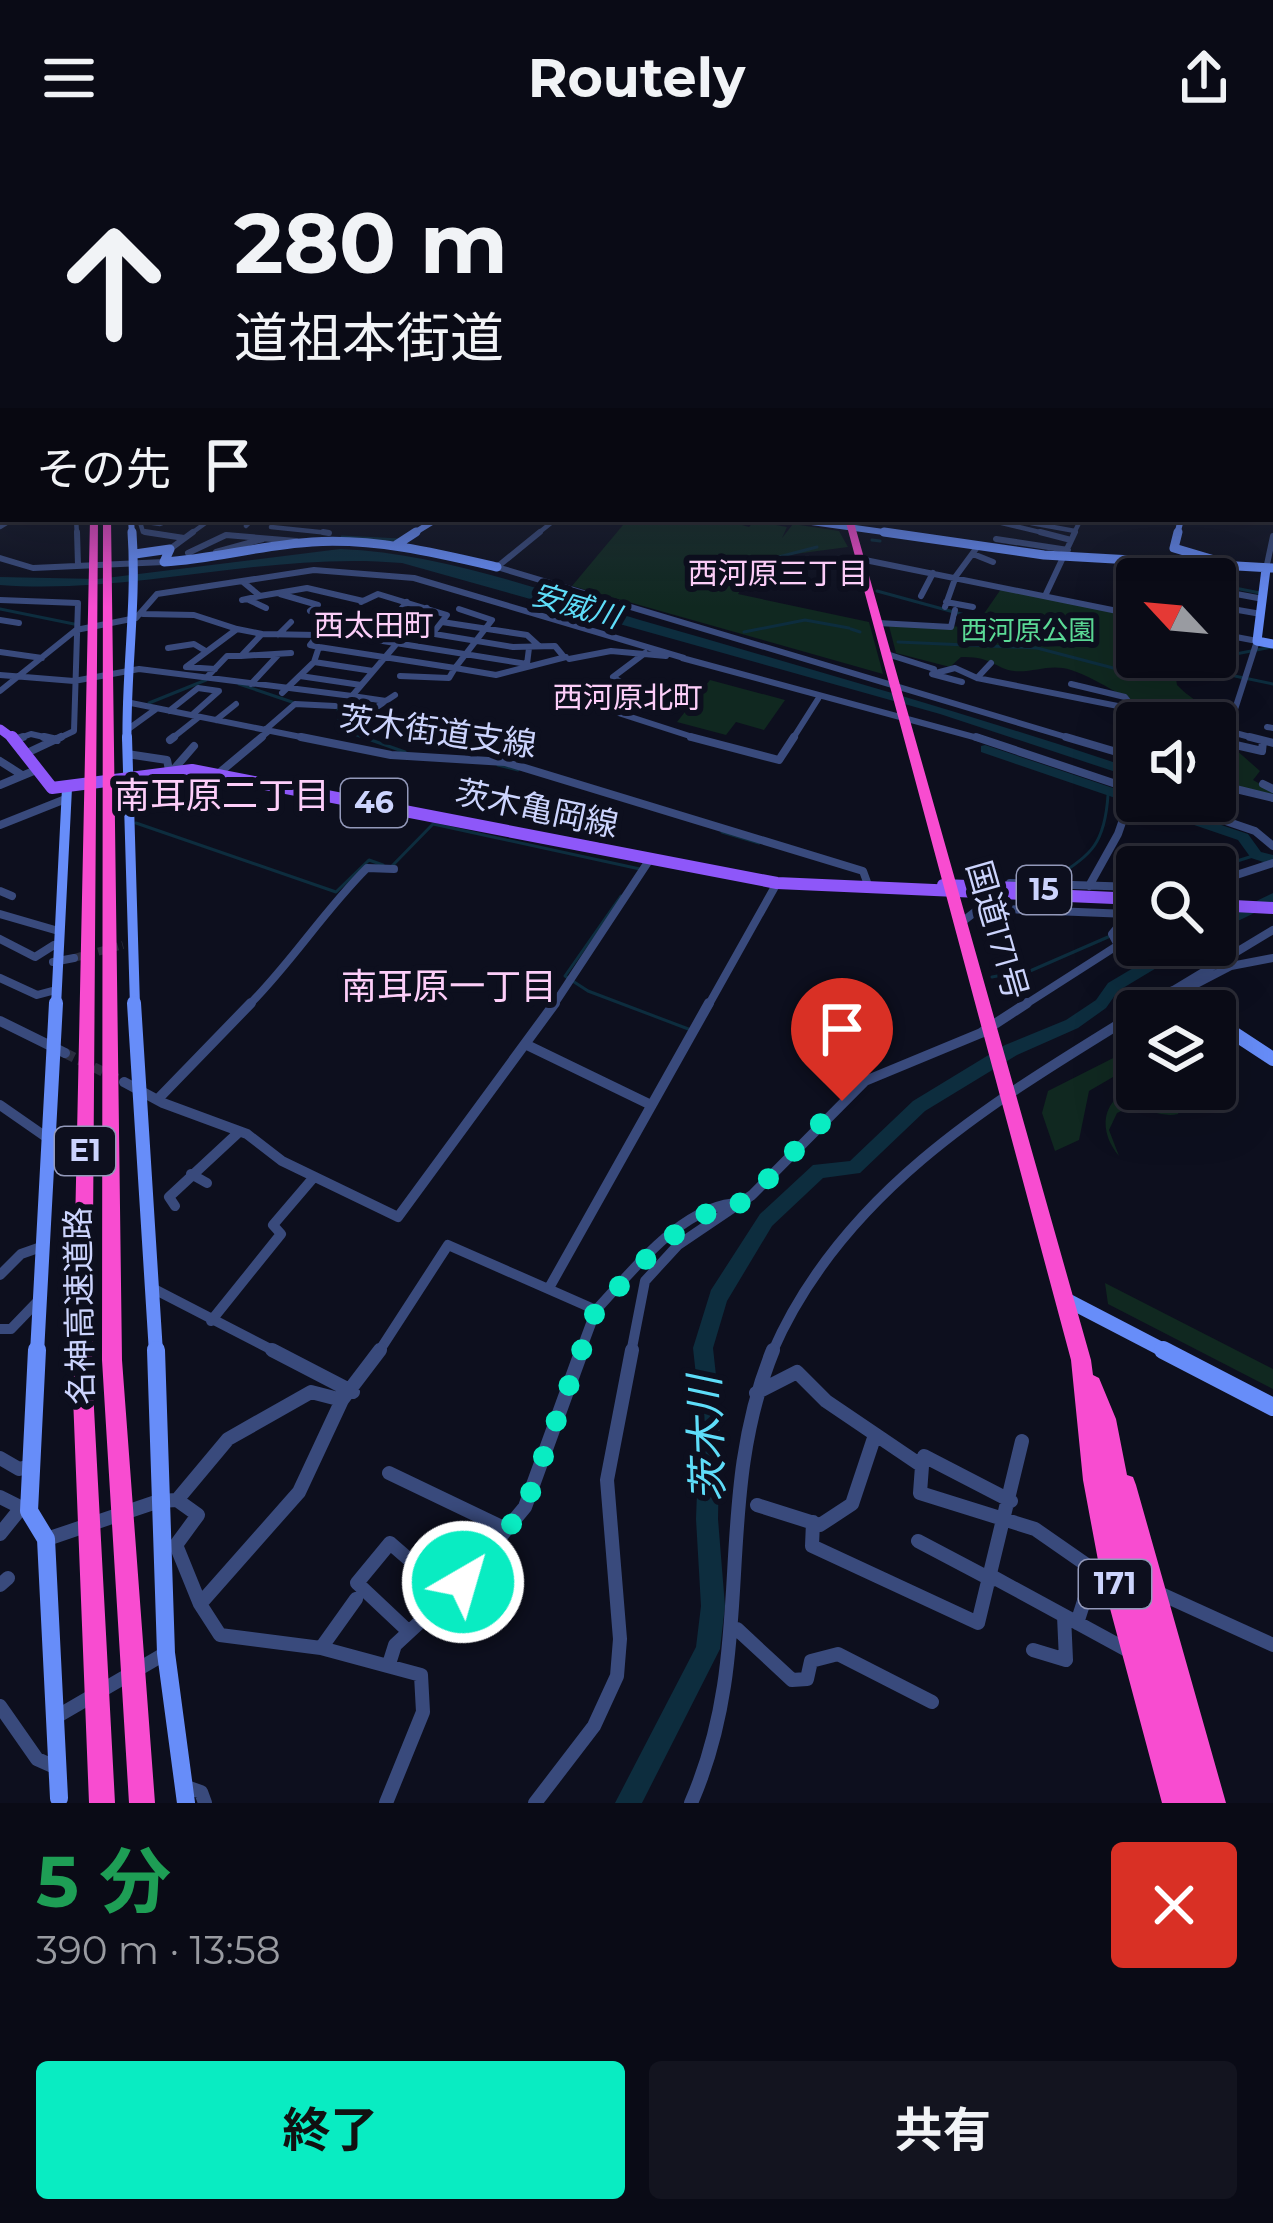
<!DOCTYPE html>
<html lang="ja">
<head>
<meta charset="utf-8">
<style>
	:root { --surface:#0a0b16; --page:#13141f; --text:#f1f3f6; --muted:#999ba1; --line:#2a2b35; --accent:#09ecc2 }
	body { margin:0; font-family:Montserrat,"Noto Sans JP",sans-serif; background:var(--page); color:var(--text); height:100vh; display:flex; flex-direction:column; font-size:45px; white-space:nowrap }
	* { box-sizing:border-box; margin:0 }
	p { font-size:39px; color:var(--muted) }
	.icon { flex:none; width:66px; height:66px; fill:none; stroke:currentColor; stroke-width:2; stroke-linecap:round; stroke-linejoin:round }
	.map { position:relative; height:1647px; overflow:hidden }
	.sheet { display:flex; flex-direction:column; background:var(--surface); flex:1 }
	.sheet>* { flex:none }
	.guide { position:absolute; left:0px; top:0px; width:1275px; height:366px; box-shadow:0 12px 48px #0002,0 0 0 3px var(--line); background:#0a0b16; color:var(--text); overflow:hidden }
	.needle { width:78px; rotate:296deg }
	.controls { position:absolute; left:1116px; top:402px; display:grid; gap:24px }
	.controls a { display:grid; place-items:center; width:120px; height:120px; border-radius:12px; background:var(--surface); box-shadow:0 12px 48px #0002,0 0 0 3px var(--line); font-size:60px }
	.pin { position:absolute; display:grid; place-items:center; width:102px; height:102px; color:#fff; margin:-123px -51px; border-radius:50% 50% 50% 0; rotate:-45deg; box-shadow:0 0 12px #0007 }
	.pin .icon { rotate:45deg }
	.me { position:absolute; width:132px; margin:-66px; rotate:38deg; stroke-linejoin:round; filter:drop-shadow(0 0 9px #0008) }
	.turn { display:flex; align-items:center; gap:42px; height:252px; padding:0 36px; font-size:54px }
	.turn .icon { width:156px; height:156px; stroke-width:2.5 }
	.turn b { display:block; font-size:84px; line-height:102px }
	.then { display:flex; align-items:center; height:114px; padding:0 36px; background:#0003; gap:24px; font-size:45px }
	.round { display:grid; place-items:center; flex:none; width:126px; height:126px; border-radius:12px; background:var(--page) }
	.summary { display:flex; align-items:center; justify-content:space-between; height:204px; padding:0 36px }
	h1 { font-size:72px; font-weight:700; line-height:90px; color:#1e9e55 }
	.action { display:flex; gap:24px; margin-top:auto; padding:24px 36px }
	.action a { flex:1; height:138px; border-radius:12px; background:var(--accent); color:#111; font-size:48px; font-weight:700; line-height:138px; text-align:center }
	.action a+a { background:var(--page); color:var(--text) }
	header { display:flex; justify-content:space-between; align-items:center; height:156px; padding:0 36px; background:var(--surface); font-size:54px; font-weight:700 }
	.map>svg:first-child { display:block }
</style>
</head>
<body>
<header><svg class="icon" aria-label="menu" viewBox="0 0 24 24"><path d="M4 6h16M4 12h16M4 18h16"/></svg>Routely<svg class="icon" aria-label="share" viewBox="0 0 24 24"><path d="M12 15V3M7 8l5-5 5 5M5 13v7h14v-7"/></svg></header>
<div class="map">
<svg width="1273" height="1647" viewBox="0 0 1273 1647">
	<rect width="100%" height="100%" fill="#0d0f1e"/>
	<!-- green -->
	<path fill="#102820" d="M 628,363 L 721,363 L 749,371 L 754,365 L 787,371 L 782,382 L 793,368 L 839,375 L 848,391 L 772,401 L 759,407 L 738,438 L 869,466 L 883,518 L 572,430 Z
		M 1001,433 L 1132,459 L 1121,494 L 1174,512 L 1177,529 C 1193,546 1216,553 1218,578 L 1260,615 L 1253,624 L 1273,635 L 1273,641 C 1223,629 1215,618 1215,567 L 1173,567 L 1165,557 C 1130,550 1105,525 1071,514 C 1050,507 1034,517 1014,515 C 994,512 992,500 961,501 L 950,511 L 896,497 L 888,466 L 979,472 L 989,468 L 981,462 Z
		M 710,524 L 785,544 L 764,574 L 736,566 L 726,579 L 677,566 Z
		M 1137,890 L 1137,907 L 1089,935 L 1079,984 L 1055,995 L 1042,957 L 1048,935 Z
		M 1137,930 L 1177,933 L 1184,939 L 1178,958 C 1157,963 1140,945 1117,957 L 1109,974 L 1119,1000 C 1096,973 1103,941 1137,930 Z
		M 1105,1127 L 1273,1213 L 1273,1233 L 1108,1148 Z"/>
	<!-- water -->
	<path fill="#0d2d3e" d="M 340,393 C 442,397 542,435 640,464 C 807,512 973,559 1137,614 L 1137,623 L 940,558 L 402,407 C 267,395 136,439 0,429 L 0,421 L 98,423 Z"/>
	<g fill="none" stroke-linecap="round" stroke-linejoin="round">
		<!-- stream -->
		<path stroke="#0d2d3e" stroke-width="3" d="M 342,381 L 400,384
			M 872,384 L 880,385
			M 1163,423 L 1184,423
			M 1215,428 L 1260,437
			M 739,432 L 759,406 L 817,391
			M 877,435 L 994,467
			M 0,453 L 74,468
			M 851,473 L 860,476
			M 744,476 L 805,464 L 849,472
			M 898,486 L 1037,492 L 1117,513
			M 1148,502 L 1273,528
			M 1207,513 L 1215,502 L 1272,491
			M 1123,515 L 1138,522
			M 239,528 L 292,546
			M 149,547 L 206,524
			M 338,551 L 340,573 L 405,596
			M 498,609 L 518,614
			M 136,667 L 336,736 L 369,704 L 383,709
			M 722,676 L 759,687
			M 392,710 L 433,668 L 640,713
			M 1215,712 L 1256,699
			M 1053,722 C 1093,700 1105,685 1108,639
			M 621,740 L 565,820 L 588,835 L 691,874
			M 1030,815 L 1108,781
			M 992,821 L 1019,816"/>
		<!-- river -->
		<path fill="#0d2d3e" fill-rule="evenodd" d="M 985,589 L 1137,640 L 1137,645 L 1150,645 L 1248,678 L 1261,696 L 1273,699 L 1273,709 L 1251,702 L 1238,684 L 981,596 L 981,590 Z
			M 1273,737 L 1273,748 L 1215,776 L 1215,765 Z
			M 1172,789 L 1190,789 L 1188,793 L 1118,835 L 1106,852 L 1078,872 L 1017,899 L 925,955 L 860,1017 L 823,1022 L 772,1070 L 727,1145 L 713,1192 L 720,1256 L 718,1363 L 725,1450 L 720,1493 L 642,1647 L 615,1647 L 696,1491 L 701,1450 L 696,1363 L 700,1256 L 693,1192 L 711,1134 L 760,1058 L 813,1009 L 850,1005 L 913,945 L 1005,889 L 1066,864 L 1096,844 L 1108,827 Z"/>
		<!-- street-tunnel-far1 -->
		<path stroke="#2a2d3f" stroke-width="8" stroke-dasharray="8 4.5" stroke-linecap="butt" d="M 74,802 L 123,789"/>
		<!-- street-tunnel -->
		<path stroke="#2a2d3f" stroke-width="10" stroke-dasharray="10 6" stroke-linecap="butt" d="M 65,897 L 124,926"/>
		<!-- street-far4 -->
		<path stroke="#394a7c" stroke-width="4.5" d="M 76,363 L 77,379
			M 139,363 L 143,376 L 166,379
			M 985,363 L 1052,379
			M 1101,363 L 1107,364
			M 139,365 L 160,368 L 173,363
			M 1031,367 L 1075,375
			M 246,370 L 253,363
			M 0,371 L 13,363
			M 271,371 L 329,377
			M 189,379 L 211,363
			M 225,379 L 230,379
			M 536,379 L 556,363
			M 1073,379 L 1081,363"/>
		<!-- street-far3 -->
		<path stroke="#394a7c" stroke-width="6" d="M 77,376 L 78,409
			M 145,376 L 184,382
			M 323,376 L 329,377
			M 1040,376 L 1071,384
			M 996,383 L 1068,394
			M 170,393 L 193,376
			M 216,396 L 263,383
			M 188,397 L 226,379 L 296,385
			M 973,398 L 993,406
			M 0,402 L 33,412 L 164,406
			M 860,403 L 1137,459
			M 497,411 L 1076,584
			M 497,411 L 540,376
			M 1266,413 L 1273,380
			M 243,426 L 260,440 L 307,432 L 363,445
			M 1215,434 L 1263,443
			M 280,438 L 318,449 L 310,455 L 332,461
			M 921,440 L 933,417
			M 1045,440 L 1075,376
			M 0,444 L 78,447 L 74,575 L 55,584
			M 242,444 L 260,440
			M 249,444 L 266,452
			M 361,446 L 378,438 L 447,459 L 433,477
			M 946,446 L 973,451
			M 1215,450 L 1261,458
			M 945,451 L 956,420 L 978,390
			M 143,458 L 194,459 L 237,473
			M 0,464 L 19,467
			M 442,466 L 527,479 L 539,490
			M 878,467 L 951,471 L 955,454
			M 387,470 L 407,446
			M 320,475 L 527,508 L 529,492
			M 1215,477 L 1257,485 L 1228,575 L 1215,578
			M 278,479 L 291,466
			M 319,491 L 455,512 L 492,464 L 459,453
			M 168,492 L 194,488 L 204,494
			M 1215,495 L 1224,496 L 1227,479
			M 0,496 L 42,502
			M 645,497 L 613,521 L 625,529 L 606,553 L 702,584
			M 887,498 L 934,513
			M 241,500 L 291,497
			M 682,502 L 985,584
			M 569,503 L 611,495 L 666,500
			M 314,506 L 373,515
			M 1164,506 L 1165,501
			M 215,513 L 186,511 L 237,473 L 262,478
			M 0,519 L 74,525 L 139,513 L 352,540 L 427,452
			M 300,520 L 361,529
			M 400,520 L 449,522 L 455,512 L 496,519 L 566,501
			M 207,521 L 227,500 L 241,500 L 262,478 L 317,479
			M 977,522 L 991,507
			M 962,526 L 932,518 L 955,512 L 977,522 L 1163,559 L 1170,567
			M 251,528 L 279,498
			M 1071,528 L 1125,541 L 1136,555
			M 0,535 L 76,474 L 136,462 L 157,438 L 314,414 L 414,422 L 684,502
			M 282,537 L 314,506 L 319,491 L 310,489 L 332,461 L 513,491 L 555,490 L 564,501
			M 352,540 L 386,545
			M 126,546 L 316,584
			M 356,552 L 357,564 L 395,539
			M 169,555 L 198,532 L 219,535 L 192,559
			M 216,564 L 236,548
			M 1267,571 L 1273,572
			M 127,574 L 156,553
			M 265,574 L 295,548 L 335,550
			M 1228,575 L 1261,584
			M 1220,577 L 1225,584
			M 17,583 L 31,578 L 57,584
			M 170,584 L 199,561
			M 258,584 L 269,575
			M 792,584 L 818,543"/>
		<!-- street-far2 -->
		<path stroke="#394a7c" stroke-width="8" d="M 44,581 L 57,584
			M 301,581 L 391,599 L 505,606 L 863,715 L 867,726
			M 691,581 L 779,604 L 794,581
			M 976,581 L 1137,635
			M 1066,581 L 1137,602
			M 1223,581 L 1227,587 L 1262,595 L 1263,585
			M 1250,581 L 1273,587
			M 17,583 L 23,581
			M 170,584 L 174,581
			M 29,596 L 61,581
			M 127,598 L 167,604 L 169,614
			M 0,605 L 22,619
			M 174,613 L 194,590
			M 219,617 L 262,581
			M 1215,628 L 1273,642
			M 1263,628 L 1273,633
			M 0,629 L 36,614
			M 1167,645 L 1255,675 L 1273,690
			M 0,669 L 63,644
			M 1215,716 L 1238,718
			M 1215,726 L 1273,707
			M 1010,727 L 1137,731
			M 1089,730 L 1118,678 L 1137,623
			M 0,735 L 12,740
			M 0,758 L 55,774
			M 962,766 L 980,752 L 1128,758
			M 0,783 L 35,801 L 54,789
			M 1118,789 L 1112,778 L 1131,755
			M 53,806 L 74,802
			M 0,822 L 37,839 L 52,835
			M 1173,834 L 1183,835 L 1231,810 L 1273,802
			M 248,850 C 292,806 323,756 367,712 L 394,713
			M 553,850 L 650,703
			M 708,850 L 777,727
			M 1023,850 L 1137,777
			M 1147,850 L 1273,774"/>
		<!-- street-far1 -->
		<path stroke="#394a7c" stroke-width="10" d="M 1139,855 L 1152,847
			M 0,865 L 65,897
			M 527,889 L 651,949
			M 124,926 L 163,947 L 247,978 L 282,1005 L 398,1061 L 555,847
			M 157,944 L 251,847
			M 0,949 L 46,981
			M 191,1018 L 207,1027
			M 175,1050 L 169,1041 L 239,976
			M 0,1119 L 21,1098 L 41,1091
			M 549,1132 L 709,847
			M 154,1133 L 278,1197
			M 211,1165 L 281,1078 L 273,1069 L 314,1021
			M 0,1173 L 11,1173 L 38,1145
			M 378,1197 L 448,1089 L 596,1154 C 633,1115 683,1047 741,1047
			M 580,1197 L 596,1154
			M 631,1197 L 645,1125 L 678,1089 L 752,1039 L 865,925 L 981,877 L 1027,847
			M 772,1197 C 842,1035 994,945 1137,857"/>
		<!-- street -->
		<path stroke="#394a7c" stroke-width="14" d="M 272,1194 L 353,1236
			M 756,1237 L 797,1216 L 826,1245 L 922,1310 L 920,1337 L 1035,1373 L 1094,1414 L 1111,1415
			M 0,1302 L 19,1313 L 31,1310
			M 922,1310 L 924,1300 L 1011,1345
			M 389,1317 L 506,1373
			M 0,1341 L 24,1353
			M 177,1344 L 228,1283 L 311,1236 L 342,1244
			M 757,1349 L 820,1369 L 852,1348 L 875,1279
			M 813,1366 L 812,1390 L 978,1467 L 1022,1285
			M 0,1378 L 21,1352
			M 47,1383 L 159,1345 L 177,1344 L 198,1359 L 176,1389 L 200,1448 L 220,1479 L 321,1492 L 421,1519 L 423,1556 L 386,1647
			M 918,1385 L 992,1424
			M 993,1421 L 1129,1495
			M 0,1429 L 8,1422
			M 1159,1437 L 1273,1489
			M 200,1448 L 299,1336 L 342,1244 L 380,1194
			M 1077,1467 L 1094,1414
			M 737,1473 L 792,1524 L 807,1523 L 811,1505 L 838,1498 L 932,1546
			M 408,1475 L 357,1427 L 390,1387 L 449,1438
			M 321,1492 L 356,1443
			M 1033,1494 L 1066,1504 L 1064,1460
			M 389,1508 L 395,1489 L 463,1426 L 525,1351 L 582,1194
			M 0,1550 L 37,1603 L 55,1611
			M 56,1561 L 166,1497
			M 184,1630 L 201,1636 L 205,1647
			M 535,1647 L 594,1570 L 617,1520 L 620,1483 L 607,1324 L 632,1194
			M 691,1647 C 759,1491 710,1349 773,1194"/>
		<!-- secondary-far4 -->
		<path stroke="#678df9" stroke-width="6" d="M 131,363 L 132,379
			M 790,363 L 905,379
			M 411,379 L 437,363
			M 1177,379 L 1181,363"/>
		<!-- secondary-far3 -->
		<path stroke="#678df9" stroke-width="9" d="M 884,376 L 1044,399 L 1273,412
			M 1178,376 L 1174,392 L 1221,406
			M 396,389 L 416,376
			M 135,398 L 170,393 L 164,406 C 214,403 262,389 312,386 C 375,382 437,397 497,411
			M 1266,413 L 1257,485 L 1273,488
			M 127,584 C 126,513 137,447 132,376"/>
		<!-- secondary-far2 -->
		<path stroke="#678df9" stroke-width="10" d="M 127,581 L 135,850
			M 1170,836 L 1192,850
			M 56,850 L 67,632"/>
		<!-- secondary-far1 -->
		<path stroke="#678df9" stroke-width="14" d="M 134,847 L 156,1197
			M 1187,847 L 1199,855
			M 1215,865 L 1273,903
			M 1065,1143 L 1169,1197
			M 37,1197 L 56,847"/>
		<!-- secondary -->
		<path stroke="#678df9" stroke-width="18" d="M 37,1194 L 29,1355 L 46,1383 L 59,1642
			M 156,1194 L 166,1497 L 186,1647
			M 1163,1194 L 1273,1251"/>
		<!-- primary-far1 -->
		<path stroke="#8e57f9" stroke-width="9" d="M 0,573 L 15,584"/>
		<!-- primary -->
		<path stroke="#8e57f9" stroke-width="12" d="M 12,581 L 52,632 L 192,614 L 777,727 L 1137,743
			M 943,729 L 1017,732
			M 1215,749 L 1273,752"/>
		<!-- highway -->
		<path fill="#f84cd0" fill-rule="evenodd" d="M 90,363 L 98,363 L 92,1215 L 115,1647 L 89,1647 L 72,1215 Z
			M 103,363 L 111,363 L 122,1204 L 155,1647 L 129,1647 L 102,1204 Z
			M 845,363 L 853,363 L 1091,1204 L 1093,1219 L 1099,1222 L 1116,1263 L 1127,1319 L 1133,1321 L 1136,1329 L 1226,1647 L 1162,1647 L 1100,1415 L 1083,1324 L 1071,1204 Z"/>
	</g>
	<!-- sky -->
	<linearGradient id="sky" x2="0" y2="1"><stop stop-color="#070810"/><stop offset="0.49" stop-color="#2f374c"/><stop offset="1" stop-color="#2f374c" stop-opacity="0"/></linearGradient>
	<rect width="1273" height="451" fill="url(#sky)"/>
	<g fill="none" stroke-linecap="round" stroke-linejoin="round">
		<!-- route -->
		<path stroke="#09ecc2" stroke-width="21" stroke-dasharray="0 37.8" d="M 463,1426 L 525,1352 L 596,1154 L 662,1087 L 724,1046 L 741,1047 L 752,1040 L 842,945"/>
	</g>
	<g text-anchor="middle" stroke-width="12" stroke-linejoin="round" paint-order="stroke">
		<!-- far-park labels -->
		<g font-size="27" fill="#5bda96" stroke="#0d0f1e">
			<text x="1028" y="484">西河原公園</text>
		</g>
		<!-- far-neighbourhood labels -->
		<g font-size="30" fill="#fdcef9" stroke="#0d0f1e">
			<text x="778" y="428">西河原三丁目</text>
			<text x="374" y="480">西太田町</text>
			<text x="628" y="552">西河原北町</text>
		</g>
		<!-- far-water labels -->
		<g font-size="30" font-style="italic" fill="#5eddf9" stroke="#0d0f1e">
			<text transform="translate(576 450) rotate(16)" y="10">安威川</text>
		</g>
		<!-- shield labels -->
		<g fill="#0d0f1e" stroke="#9399ba" stroke-width="3">
			<rect x="341" y="623" width="66" height="48" rx="9"/>
			<rect x="1017" y="710" width="54" height="48" rx="9"/>
			<rect x="55" y="971" width="60" height="48" rx="9"/>
			<rect x="1079" y="1404" width="72" height="48" rx="9"/>
		</g>
		<g font-size="30" font-weight="bold" fill="#ccd4fd">
			<text x="374" y="657">46</text>
			<text x="1044" y="744">15</text>
			<text x="85" y="1005">E1</text>
			<text x="1115" y="1438">171</text>
		</g>
		<!-- street labels -->
		<g font-size="33" fill="#ccd4fd" stroke="#0d0f1e">
			<text transform="translate(438 575) rotate(8)" y="12">茨木街道支線</text>
			<text transform="translate(537 652) rotate(12)" y="12">茨木亀岡線</text>
			<text transform="translate(998 774) rotate(74)" y="12">国道171号</text>
			<text transform="translate(79 1150) rotate(-91)" y="12">名神高速道路</text>
		</g>
		<!-- neighbourhood labels -->
		<g font-size="36" fill="#fdcef9" stroke="#0d0f1e">
			<text x="222" y="652">南耳原二丁目</text>
			<text x="449" y="843">南耳原一丁目</text>
		</g>
		<!-- near-water labels -->
		<g font-size="42" font-style="italic" fill="#5eddf9" stroke="#0d0f1e">
			<text transform="translate(706 1283) rotate(-92)" y="15">茨木川</text>
		</g>
	</g>
</svg>
<div class="controls">
<a><svg class="needle" viewBox="-14 -14 28 28"><path d="M0-13l5 13h-10z" fill="#e53935"/><path d="M0 13l5-13h-10z" fill="#999ba1"/></svg></a>
<a><svg class="icon" aria-label="sound" viewBox="0 0 24 24"><path d="M4 9h4l5-4v14l-5-4H4zM17 9q2 3 0 6"/></svg></a>
<a><svg class="icon" aria-label="search" viewBox="0 0 24 24"><circle cx="10" cy="10" r="6"/><path d="M15 15l6 6"/></svg></a>
<a><svg class="icon" aria-label="layers" viewBox="0 0 24 24"><path d="M12 4l9 5-9 5-9-5zM3 14l9 5 9-5"/></svg></a>
</div>
<div class="pin" style="left:842px;top:945px;background:#d93025"><svg class="icon" aria-label="arrive" viewBox="0 0 24 24"><path d="M6 21V4h12l-3 4 3 4H6"/></svg></div>
<svg class="me" style="left:463px;top:1426px" viewBox="-20 -20 40 40"><circle r="17" fill="#09ecc2" stroke="#fff" stroke-width="3"/><path d="M0-11L8 9 0 5-8 9z" fill="#fff"/></svg>
<div class="guide">
<div class="turn"><svg class="icon" aria-label="ahead" viewBox="0 0 24 24"><path d="M12 20V5M6 11l6-6 6 6"/></svg><div><b>280 m</b>道祖本街道</div></div>
<div class="then">その先<svg class="icon" aria-label="arrive" viewBox="0 0 24 24"><path d="M6 21V4h12l-3 4 3 4H6"/></svg></div>
</div>
</div>
<section class="sheet">
<div class="summary"><div><h1>5 分</h1><p>390 m · 13:58</p></div><a class="round" style="background:#d93025;color:#fff"><svg class="icon" aria-label="close" viewBox="0 0 24 24"><path d="M6 6l12 12M18 6L6 18"/></svg></a></div>
<div class="action"><a>終了</a><a>共有</a></div>
</section>
</body>
</html>
